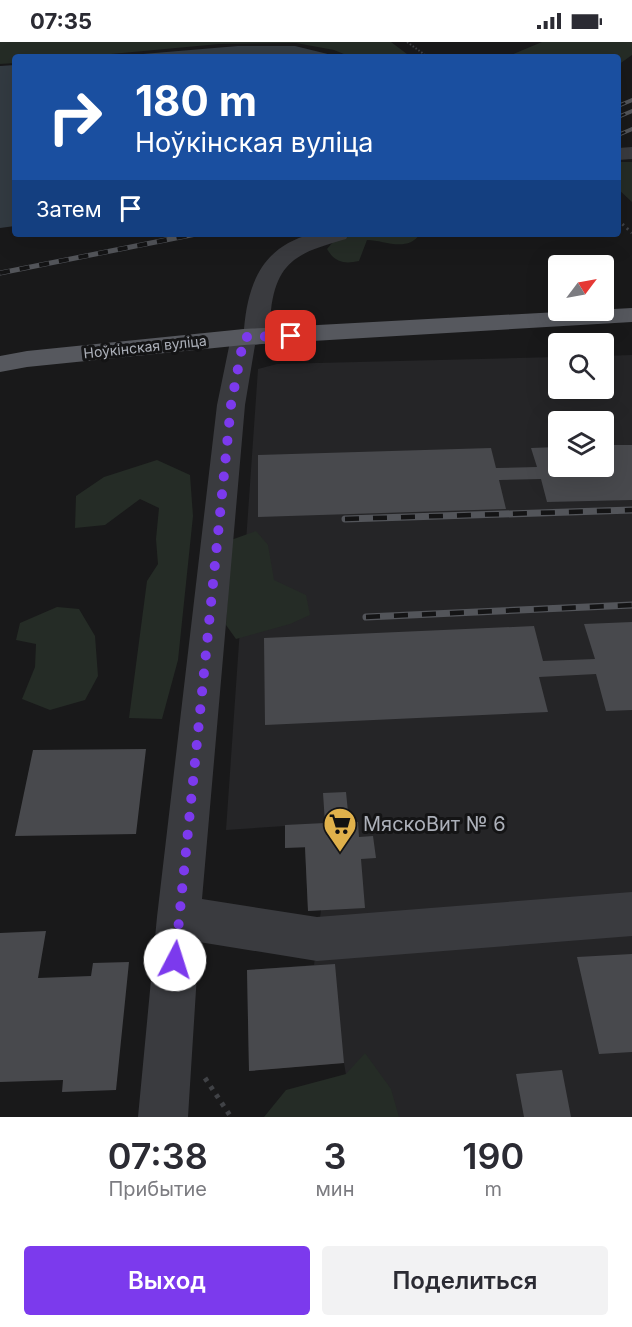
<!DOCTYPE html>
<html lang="ru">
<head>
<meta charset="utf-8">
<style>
	:root { --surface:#fff; --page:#f2f2f3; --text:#2b2b33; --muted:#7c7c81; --accent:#7c3aed }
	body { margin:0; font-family:Inter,sans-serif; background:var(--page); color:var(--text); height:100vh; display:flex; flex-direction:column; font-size:22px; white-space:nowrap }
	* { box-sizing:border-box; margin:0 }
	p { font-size:20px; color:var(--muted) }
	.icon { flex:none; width:33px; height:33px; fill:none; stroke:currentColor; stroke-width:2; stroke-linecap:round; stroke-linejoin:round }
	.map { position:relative; height:1075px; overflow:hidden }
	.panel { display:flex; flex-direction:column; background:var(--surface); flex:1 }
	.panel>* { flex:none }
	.top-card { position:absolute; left:12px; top:12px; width:609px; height:183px; border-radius:6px; box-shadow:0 6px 24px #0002; background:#1a4fa0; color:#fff; overflow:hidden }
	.needle { width:39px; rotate:58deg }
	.tools { position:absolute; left:548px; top:213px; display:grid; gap:12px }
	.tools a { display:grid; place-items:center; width:66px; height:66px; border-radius:6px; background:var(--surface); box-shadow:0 6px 24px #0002; font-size:30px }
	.pin { position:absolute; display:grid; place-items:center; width:51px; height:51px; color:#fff; margin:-26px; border-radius:12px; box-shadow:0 3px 9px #0006 }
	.me { position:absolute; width:66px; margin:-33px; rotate:5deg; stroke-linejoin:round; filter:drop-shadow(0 0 4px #0008) }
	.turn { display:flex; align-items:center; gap:21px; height:126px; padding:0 24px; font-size:27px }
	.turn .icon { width:78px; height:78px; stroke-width:2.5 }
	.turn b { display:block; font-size:42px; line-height:51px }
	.then { display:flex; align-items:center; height:57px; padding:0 24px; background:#0003; gap:12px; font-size:22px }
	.eta { display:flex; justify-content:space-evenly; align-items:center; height:102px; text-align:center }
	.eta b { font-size:36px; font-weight:600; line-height:42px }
	.primary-button { display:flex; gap:12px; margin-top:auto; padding:12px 24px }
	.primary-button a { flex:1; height:69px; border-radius:6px; background:var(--accent); color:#fff; font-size:24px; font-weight:600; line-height:69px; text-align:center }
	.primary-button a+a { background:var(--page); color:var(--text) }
	.status { display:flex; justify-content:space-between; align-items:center; height:42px; padding:0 30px; background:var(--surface); direction:ltr }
	.status svg { height:16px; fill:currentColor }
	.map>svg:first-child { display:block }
</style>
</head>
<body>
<div class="status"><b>07:35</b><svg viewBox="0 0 49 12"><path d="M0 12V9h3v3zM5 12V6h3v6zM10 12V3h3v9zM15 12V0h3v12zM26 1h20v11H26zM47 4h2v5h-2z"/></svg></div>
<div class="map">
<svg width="632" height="1075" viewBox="0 0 632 1075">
	<rect width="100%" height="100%" fill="#19191a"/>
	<!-- built -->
	<path fill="#252527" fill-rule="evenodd" d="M 632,313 L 632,1075 L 353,1075 L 344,1021 L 249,1029 L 247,928 L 314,923 L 321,868 L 308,869 L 305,806 L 285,806 L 285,784 L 226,788 L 258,327 L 277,322 L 558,315 L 558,346 L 603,346 L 603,314 ZM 558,380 L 603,380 L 603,424 L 558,424 Z"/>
	<!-- green -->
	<path fill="#252c26" d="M 0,0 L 391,0 L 411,15 L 351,15 L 334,8 L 296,1 L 219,2 L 79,15 L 15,15 L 15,21 L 0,22 Z
		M 542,0 L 632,0 L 632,13 L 618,23 L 618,15 L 506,15 Z
		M 618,120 L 632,120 L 632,160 L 618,147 Z
		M 351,192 L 420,192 C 407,211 384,198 367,198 L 359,219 C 345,222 335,221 327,207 L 333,200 Z
		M 157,418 L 190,433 L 193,474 L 178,618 L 162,677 L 129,676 L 147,539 L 158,522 L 156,497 L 159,466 L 140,457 L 105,483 L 75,486 L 76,454 L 104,435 Z
		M 256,489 L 268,503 L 274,538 L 306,553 L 310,573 L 290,582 L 236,597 L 226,583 L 231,498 Z
		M 57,565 L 79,567 L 95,594 L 98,634 L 85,658 L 50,668 L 22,657 L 35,625 L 36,602 L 16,598 L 20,581 Z
		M 365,1011 L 391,1047 L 399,1075 L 264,1075 L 286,1048 L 346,1032 Z"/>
	<!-- water -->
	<path fill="#333b42" d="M 238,4 L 295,4 L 340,15 L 107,15 Z
		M 15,23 L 15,184 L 0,186 L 0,24 Z"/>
	<!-- building -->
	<path fill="#48494d" d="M 603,403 L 632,403 L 632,458 L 547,460 L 541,437 L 499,438 L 506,467 L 258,475 L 258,413 L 491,406 L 496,426 L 537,425 L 531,406 L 558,405 L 558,424 L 603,424 Z
		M 632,580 L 632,668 L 606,669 L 596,632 L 539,635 L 548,670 L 265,683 L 264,596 L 534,584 L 543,619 L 595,617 L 584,582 Z
		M 146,707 L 136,792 L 15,794 L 33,708 Z
		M 346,750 L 349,780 L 358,780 L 359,795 L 373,794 L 376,816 L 361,817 L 365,866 L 308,869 L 305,805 L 285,806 L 285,783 L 325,781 L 323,751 Z
		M 46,889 L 38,936 L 91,934 L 93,921 L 129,920 L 116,1048 L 62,1050 L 63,1038 L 0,1040 L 0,891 Z
		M 632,912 L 632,1010 L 599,1012 L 577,915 Z
		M 335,922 L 344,1021 L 249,1029 L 247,928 Z
		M 562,1028 L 571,1075 L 524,1075 L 516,1032 Z"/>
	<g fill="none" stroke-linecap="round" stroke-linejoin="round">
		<!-- path-far2 -->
		<path stroke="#404246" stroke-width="2" stroke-dasharray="1.5 2" stroke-linecap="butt" d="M 407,0 L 428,15"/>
		<!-- path-far1 -->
		<path stroke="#404246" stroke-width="3" stroke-dasharray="2 4" stroke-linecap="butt" d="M 618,178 L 632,191"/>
		<!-- path -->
		<path stroke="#404246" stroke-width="5" stroke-dasharray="4 6" stroke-linecap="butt" d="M 205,1036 L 231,1075"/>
		<!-- minor -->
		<path fill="#3a3b3f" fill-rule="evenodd" d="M 632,105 L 632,117 L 618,118 L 618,106 Z
			M 311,192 L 349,192 L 346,197 C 301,210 277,217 271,268 C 269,279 271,291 265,301 L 255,303 L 245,363 L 202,857 L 317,875 L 632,850 L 632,894 L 317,919 L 199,900 L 188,1075 L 138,1075 L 157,875 L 217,363 L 231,295 L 235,289 L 244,287 C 248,240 263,205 311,192 Z"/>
		<!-- major -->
		<path fill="#56585e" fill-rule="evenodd" d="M 632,266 L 632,280 L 244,303 L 27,325 L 0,330 L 0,314 L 27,309 L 244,287 Z"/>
		<!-- rail-far2 casing -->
		<g stroke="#53555a" stroke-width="4">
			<path id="rail-far2" d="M 618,64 L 632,58
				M 618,75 L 632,69
				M 618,93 L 632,87"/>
		</g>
		<!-- rail-far1 casing -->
		<g stroke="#53555a" stroke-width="5">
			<path id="rail-far1" d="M 0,231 L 196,192"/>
		</g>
		<!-- rail casing -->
		<g stroke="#53555a" stroke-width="7">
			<path id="rail" d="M 345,477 L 632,468
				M 366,575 L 632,563"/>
		</g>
		<!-- rail-far2 -->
		<use href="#rail-far2" stroke="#141415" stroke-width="2" stroke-dasharray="8" stroke-linecap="butt"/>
		<!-- rail-far1 -->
		<use href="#rail-far1" stroke="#141415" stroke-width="4" stroke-dasharray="10" stroke-linecap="butt"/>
		<!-- rail -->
		<use href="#rail" stroke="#141415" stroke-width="4.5" stroke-dasharray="14" stroke-linecap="butt"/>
	</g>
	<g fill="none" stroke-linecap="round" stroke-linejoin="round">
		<!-- route -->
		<path stroke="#7c3aed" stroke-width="10" stroke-dasharray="0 18" d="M 175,918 L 231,363 L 244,295 L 291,294"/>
	</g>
	<!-- icons -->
	<defs>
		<g id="supermarket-pin" transform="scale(1.725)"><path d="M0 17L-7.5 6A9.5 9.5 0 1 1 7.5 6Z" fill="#e0b14b" stroke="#141415"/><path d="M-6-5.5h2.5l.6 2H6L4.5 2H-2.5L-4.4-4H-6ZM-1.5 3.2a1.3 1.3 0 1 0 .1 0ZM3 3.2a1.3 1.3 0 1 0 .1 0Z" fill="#111"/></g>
	</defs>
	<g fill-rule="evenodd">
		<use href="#supermarket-pin" x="340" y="782"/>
	</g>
	<g text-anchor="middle" stroke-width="6" stroke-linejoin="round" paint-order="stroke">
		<!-- far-street labels -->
		<g font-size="14" fill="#acb0b9" stroke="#141415">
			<text transform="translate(145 305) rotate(-6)" y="5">Ноўкінская вуліца</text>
		</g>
		<!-- near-poi labels -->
		<g font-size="20" fill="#acb0b9" stroke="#141415" text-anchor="start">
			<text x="363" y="789">МяскоВит № 6</text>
		</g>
	</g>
</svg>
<div class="tools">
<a><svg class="needle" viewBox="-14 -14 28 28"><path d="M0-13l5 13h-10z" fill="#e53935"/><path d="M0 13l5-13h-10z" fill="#7c7c81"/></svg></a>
<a><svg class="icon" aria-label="search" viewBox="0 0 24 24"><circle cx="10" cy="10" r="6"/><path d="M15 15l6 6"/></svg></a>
<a><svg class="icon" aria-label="layers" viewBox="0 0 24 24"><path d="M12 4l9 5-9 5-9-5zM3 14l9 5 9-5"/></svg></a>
</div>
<div class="pin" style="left:291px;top:294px;background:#d93025"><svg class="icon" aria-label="arrive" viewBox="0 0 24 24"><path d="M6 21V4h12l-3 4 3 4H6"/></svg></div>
<svg class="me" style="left:175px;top:918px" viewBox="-20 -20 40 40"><circle r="19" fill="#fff"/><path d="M0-13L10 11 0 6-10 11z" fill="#7c3aed"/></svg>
<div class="top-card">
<div class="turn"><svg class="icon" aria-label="right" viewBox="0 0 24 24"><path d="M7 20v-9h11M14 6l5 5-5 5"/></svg><div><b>180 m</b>Ноўкінская вуліца</div></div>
<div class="then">Затем<svg class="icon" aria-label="arrive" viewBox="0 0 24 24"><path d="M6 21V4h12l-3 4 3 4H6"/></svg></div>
</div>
</div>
<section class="panel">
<div class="eta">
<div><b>07:38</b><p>Прибытие</p></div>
<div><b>3</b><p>мин</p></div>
<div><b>190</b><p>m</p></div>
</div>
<div class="primary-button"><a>Выход</a><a>Поделиться</a></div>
</section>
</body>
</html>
